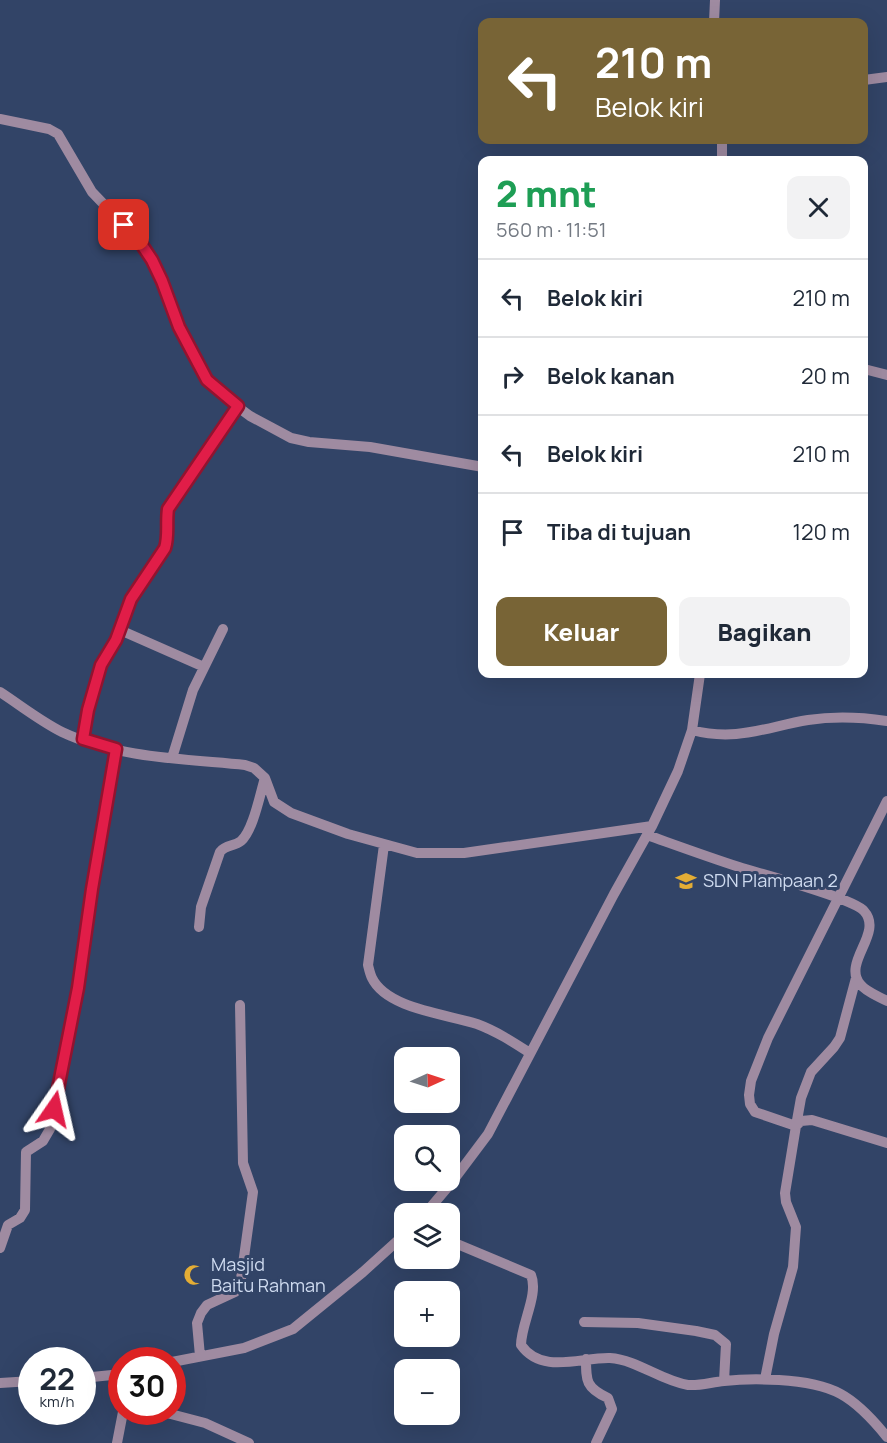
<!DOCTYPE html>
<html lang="id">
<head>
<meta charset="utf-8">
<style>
	:root { --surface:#fff; --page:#f2f2f3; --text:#1f2937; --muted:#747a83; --line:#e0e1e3; --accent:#786436 }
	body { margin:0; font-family:Manrope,sans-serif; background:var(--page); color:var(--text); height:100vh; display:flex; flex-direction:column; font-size:22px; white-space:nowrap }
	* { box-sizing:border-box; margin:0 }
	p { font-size:20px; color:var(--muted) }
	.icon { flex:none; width:33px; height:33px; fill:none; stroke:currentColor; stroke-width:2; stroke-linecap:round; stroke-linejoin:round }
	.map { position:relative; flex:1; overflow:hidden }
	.side { position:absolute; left:478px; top:156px; width:390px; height:522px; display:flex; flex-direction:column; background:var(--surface); border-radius:12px; box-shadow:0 6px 24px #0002 }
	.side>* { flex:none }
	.guide { position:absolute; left:478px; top:18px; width:390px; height:126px; border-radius:12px; box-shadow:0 6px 24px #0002; background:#786436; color:#fff; overflow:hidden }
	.needle { width:39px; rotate:87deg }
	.fabs { position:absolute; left:394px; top:1047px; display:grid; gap:12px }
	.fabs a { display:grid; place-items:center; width:66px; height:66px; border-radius:12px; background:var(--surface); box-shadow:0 6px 24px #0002; font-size:30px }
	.speed { position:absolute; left:18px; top:1347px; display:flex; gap:12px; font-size:30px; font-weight:700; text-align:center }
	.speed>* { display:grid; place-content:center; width:78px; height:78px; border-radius:50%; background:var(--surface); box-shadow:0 6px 24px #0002; line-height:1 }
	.speed small { font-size:15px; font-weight:400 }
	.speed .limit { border:9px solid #d22; background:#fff; color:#111 }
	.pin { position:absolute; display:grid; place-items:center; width:51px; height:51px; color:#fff; margin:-26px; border-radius:12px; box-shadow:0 3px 9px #0006 }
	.me { position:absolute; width:66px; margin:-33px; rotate:11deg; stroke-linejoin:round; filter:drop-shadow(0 0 4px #0008) }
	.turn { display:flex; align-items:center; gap:21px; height:126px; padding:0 18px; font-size:27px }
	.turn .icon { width:78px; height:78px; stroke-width:2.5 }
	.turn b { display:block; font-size:42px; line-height:51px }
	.round { display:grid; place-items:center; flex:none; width:63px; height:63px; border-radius:12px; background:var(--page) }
	.headline { display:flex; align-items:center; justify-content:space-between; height:102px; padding:0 18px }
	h1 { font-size:36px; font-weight:800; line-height:45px; color:#1e9e55 }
	.button { display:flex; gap:12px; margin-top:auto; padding:12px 18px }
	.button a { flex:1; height:69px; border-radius:12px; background:var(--accent); color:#fff; font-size:24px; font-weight:800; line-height:69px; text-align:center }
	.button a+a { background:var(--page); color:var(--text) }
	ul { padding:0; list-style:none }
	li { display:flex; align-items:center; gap:18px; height:78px; padding:0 18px; border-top:2px solid var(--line) }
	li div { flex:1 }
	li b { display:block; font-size:22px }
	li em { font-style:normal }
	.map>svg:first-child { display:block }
</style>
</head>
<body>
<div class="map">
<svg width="887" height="1443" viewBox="0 0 887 1443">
	<rect width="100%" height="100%" fill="#324467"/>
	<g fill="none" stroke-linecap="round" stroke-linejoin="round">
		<!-- minor -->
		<path stroke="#9f8ba1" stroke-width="10" d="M 714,22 L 715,0
			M 864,80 L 887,77
			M 0,119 L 49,129 L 58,134 L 92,192 L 140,242 L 162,281 L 179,327 L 207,379 L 223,396 L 250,416 L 291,438 L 309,442 L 370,447 L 483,467
			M 722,140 L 722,160
			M 864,369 L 887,375
			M 120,630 L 204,667
			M 0,692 C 20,705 40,721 62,732 C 117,758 185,759 245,765 L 254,768 L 265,778 L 274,802 L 291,813 L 348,834 L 417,853 L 464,853 L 652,826
			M 692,730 C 736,742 766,727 808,720 C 835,716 860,717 887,721
			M 83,739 L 88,710 L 101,665 L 116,640 L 131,599 L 165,548 C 169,536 166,522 168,509 L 238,407
			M 172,758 L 193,690 L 223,629
			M 647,835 C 678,846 708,857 739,867 C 761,874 853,898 864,911 C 884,933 842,962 860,984 C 866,992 878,996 887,1001
			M 384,845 L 368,965 C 369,969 370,974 372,978 C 387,1009 447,1014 477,1024 C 496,1031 513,1042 530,1053
			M 199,927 L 201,907 L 220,852 C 226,844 234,847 241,841 C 253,831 260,794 265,778
			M 856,978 L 840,1038 L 834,1047 L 811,1072 L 801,1098 L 796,1126 L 755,1112 L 750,1104 L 749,1095 L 751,1081 L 768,1038 L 887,801
			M 425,1214 L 452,1182 L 488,1134 L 614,894 L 652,826 L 678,771 L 692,730 L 700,674
			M 450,1241 L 531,1275 C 539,1294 521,1324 521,1345 C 542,1375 581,1357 610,1358 C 638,1360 661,1381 688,1385 C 700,1386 712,1382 724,1381 C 742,1379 761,1379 779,1380 C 833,1383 853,1395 887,1437
			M 0,1248 L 8,1225 L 20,1218 L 25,1210 L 26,1152 L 43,1141 L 50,1129 L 78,988 L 92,889 L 116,749
			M 584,1322 L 638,1323 L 696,1331 L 715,1335 L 726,1344 L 724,1381
			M 200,1356 L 197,1323 L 201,1313 L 207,1305 L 235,1292 L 240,1286 L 253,1192 L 243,1163 L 240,1005
			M 586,1359 C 586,1381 586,1388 608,1398 L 612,1409 L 596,1443
			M 172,1362 L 244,1348 L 293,1329 L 363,1272 L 405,1234
			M 82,1378 L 122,1374
			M 765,1379 L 774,1334 L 793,1267 L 796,1227 L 786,1202 L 785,1193 L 796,1126 L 801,1121 L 812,1120 L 887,1143
			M 0,1383 L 32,1381
			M 163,1412 L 205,1423 L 249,1443
			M 117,1443 L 123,1412"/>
	</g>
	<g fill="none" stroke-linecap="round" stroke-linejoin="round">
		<!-- route casing -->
		<g stroke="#92132f" stroke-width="15">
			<path id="route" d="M 54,1109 L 78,988 L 92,889 L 116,749 L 83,739 L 88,710 L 101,665 L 116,640 L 131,599 L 165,548 C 169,536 166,522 168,509 L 238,406 L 207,380 L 179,327 L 162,281 L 152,260 L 140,242 L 124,225"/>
		</g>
		<!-- route -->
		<use href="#route" stroke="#e11d48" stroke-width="10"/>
	</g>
	<!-- icons -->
	<defs>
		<g id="school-bare" transform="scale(1.62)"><path d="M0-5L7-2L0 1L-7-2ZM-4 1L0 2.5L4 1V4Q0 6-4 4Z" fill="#e4ad35" stroke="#324467" stroke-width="2.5" paint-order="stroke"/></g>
		<g id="mosque-bare" transform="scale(1.62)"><path d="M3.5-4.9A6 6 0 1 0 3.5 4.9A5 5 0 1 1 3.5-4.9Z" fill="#e4ad35" stroke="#324467" stroke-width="2.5" paint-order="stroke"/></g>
	</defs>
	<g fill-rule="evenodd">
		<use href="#school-bare" x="686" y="881"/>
		<use href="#mosque-bare" x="194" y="1275"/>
	</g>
	<g text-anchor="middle" stroke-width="6" stroke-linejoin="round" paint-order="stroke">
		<!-- poi labels -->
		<g font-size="18" fill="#cfdbf0" stroke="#324467" text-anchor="start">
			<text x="703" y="887">SDN Plampaan 2</text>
			<text x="211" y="1271">Masjid<tspan x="211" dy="21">Baitu Rahman</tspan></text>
		</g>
	</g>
</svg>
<div class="fabs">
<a><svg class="needle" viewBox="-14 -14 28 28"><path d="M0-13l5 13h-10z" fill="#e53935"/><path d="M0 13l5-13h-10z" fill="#747a83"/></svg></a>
<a><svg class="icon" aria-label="search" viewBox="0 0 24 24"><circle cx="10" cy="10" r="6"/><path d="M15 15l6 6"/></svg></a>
<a><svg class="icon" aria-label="layers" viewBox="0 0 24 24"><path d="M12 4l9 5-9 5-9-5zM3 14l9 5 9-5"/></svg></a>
<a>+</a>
<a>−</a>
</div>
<div class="speed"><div>22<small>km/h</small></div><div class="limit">30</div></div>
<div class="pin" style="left:124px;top:225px;background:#d93025"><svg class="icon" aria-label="arrive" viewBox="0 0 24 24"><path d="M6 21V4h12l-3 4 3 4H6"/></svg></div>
<svg class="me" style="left:54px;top:1109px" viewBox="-20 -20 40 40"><path d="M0-17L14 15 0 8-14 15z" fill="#e11d48" stroke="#fff" stroke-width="4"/></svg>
<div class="guide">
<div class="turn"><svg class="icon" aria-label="left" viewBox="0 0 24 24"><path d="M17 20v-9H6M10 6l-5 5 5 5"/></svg><div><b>210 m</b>Belok kiri</div></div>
</div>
<section class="side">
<div class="headline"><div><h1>2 mnt</h1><p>560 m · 11:51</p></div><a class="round"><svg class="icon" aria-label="close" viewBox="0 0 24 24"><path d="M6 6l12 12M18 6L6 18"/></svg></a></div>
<ul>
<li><svg class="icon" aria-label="left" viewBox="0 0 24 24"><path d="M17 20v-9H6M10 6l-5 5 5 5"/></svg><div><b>Belok kiri</b></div><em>210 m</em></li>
<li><svg class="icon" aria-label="right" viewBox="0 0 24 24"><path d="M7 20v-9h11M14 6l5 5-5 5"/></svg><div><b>Belok kanan</b></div><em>20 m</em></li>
<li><svg class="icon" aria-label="left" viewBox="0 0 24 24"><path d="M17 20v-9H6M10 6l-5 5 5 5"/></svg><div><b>Belok kiri</b></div><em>210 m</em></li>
<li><svg class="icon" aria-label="arrive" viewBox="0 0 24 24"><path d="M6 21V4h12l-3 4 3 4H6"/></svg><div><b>Tiba di tujuan</b></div><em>120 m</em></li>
</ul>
<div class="button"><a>Keluar</a><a>Bagikan</a></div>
</section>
</div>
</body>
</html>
